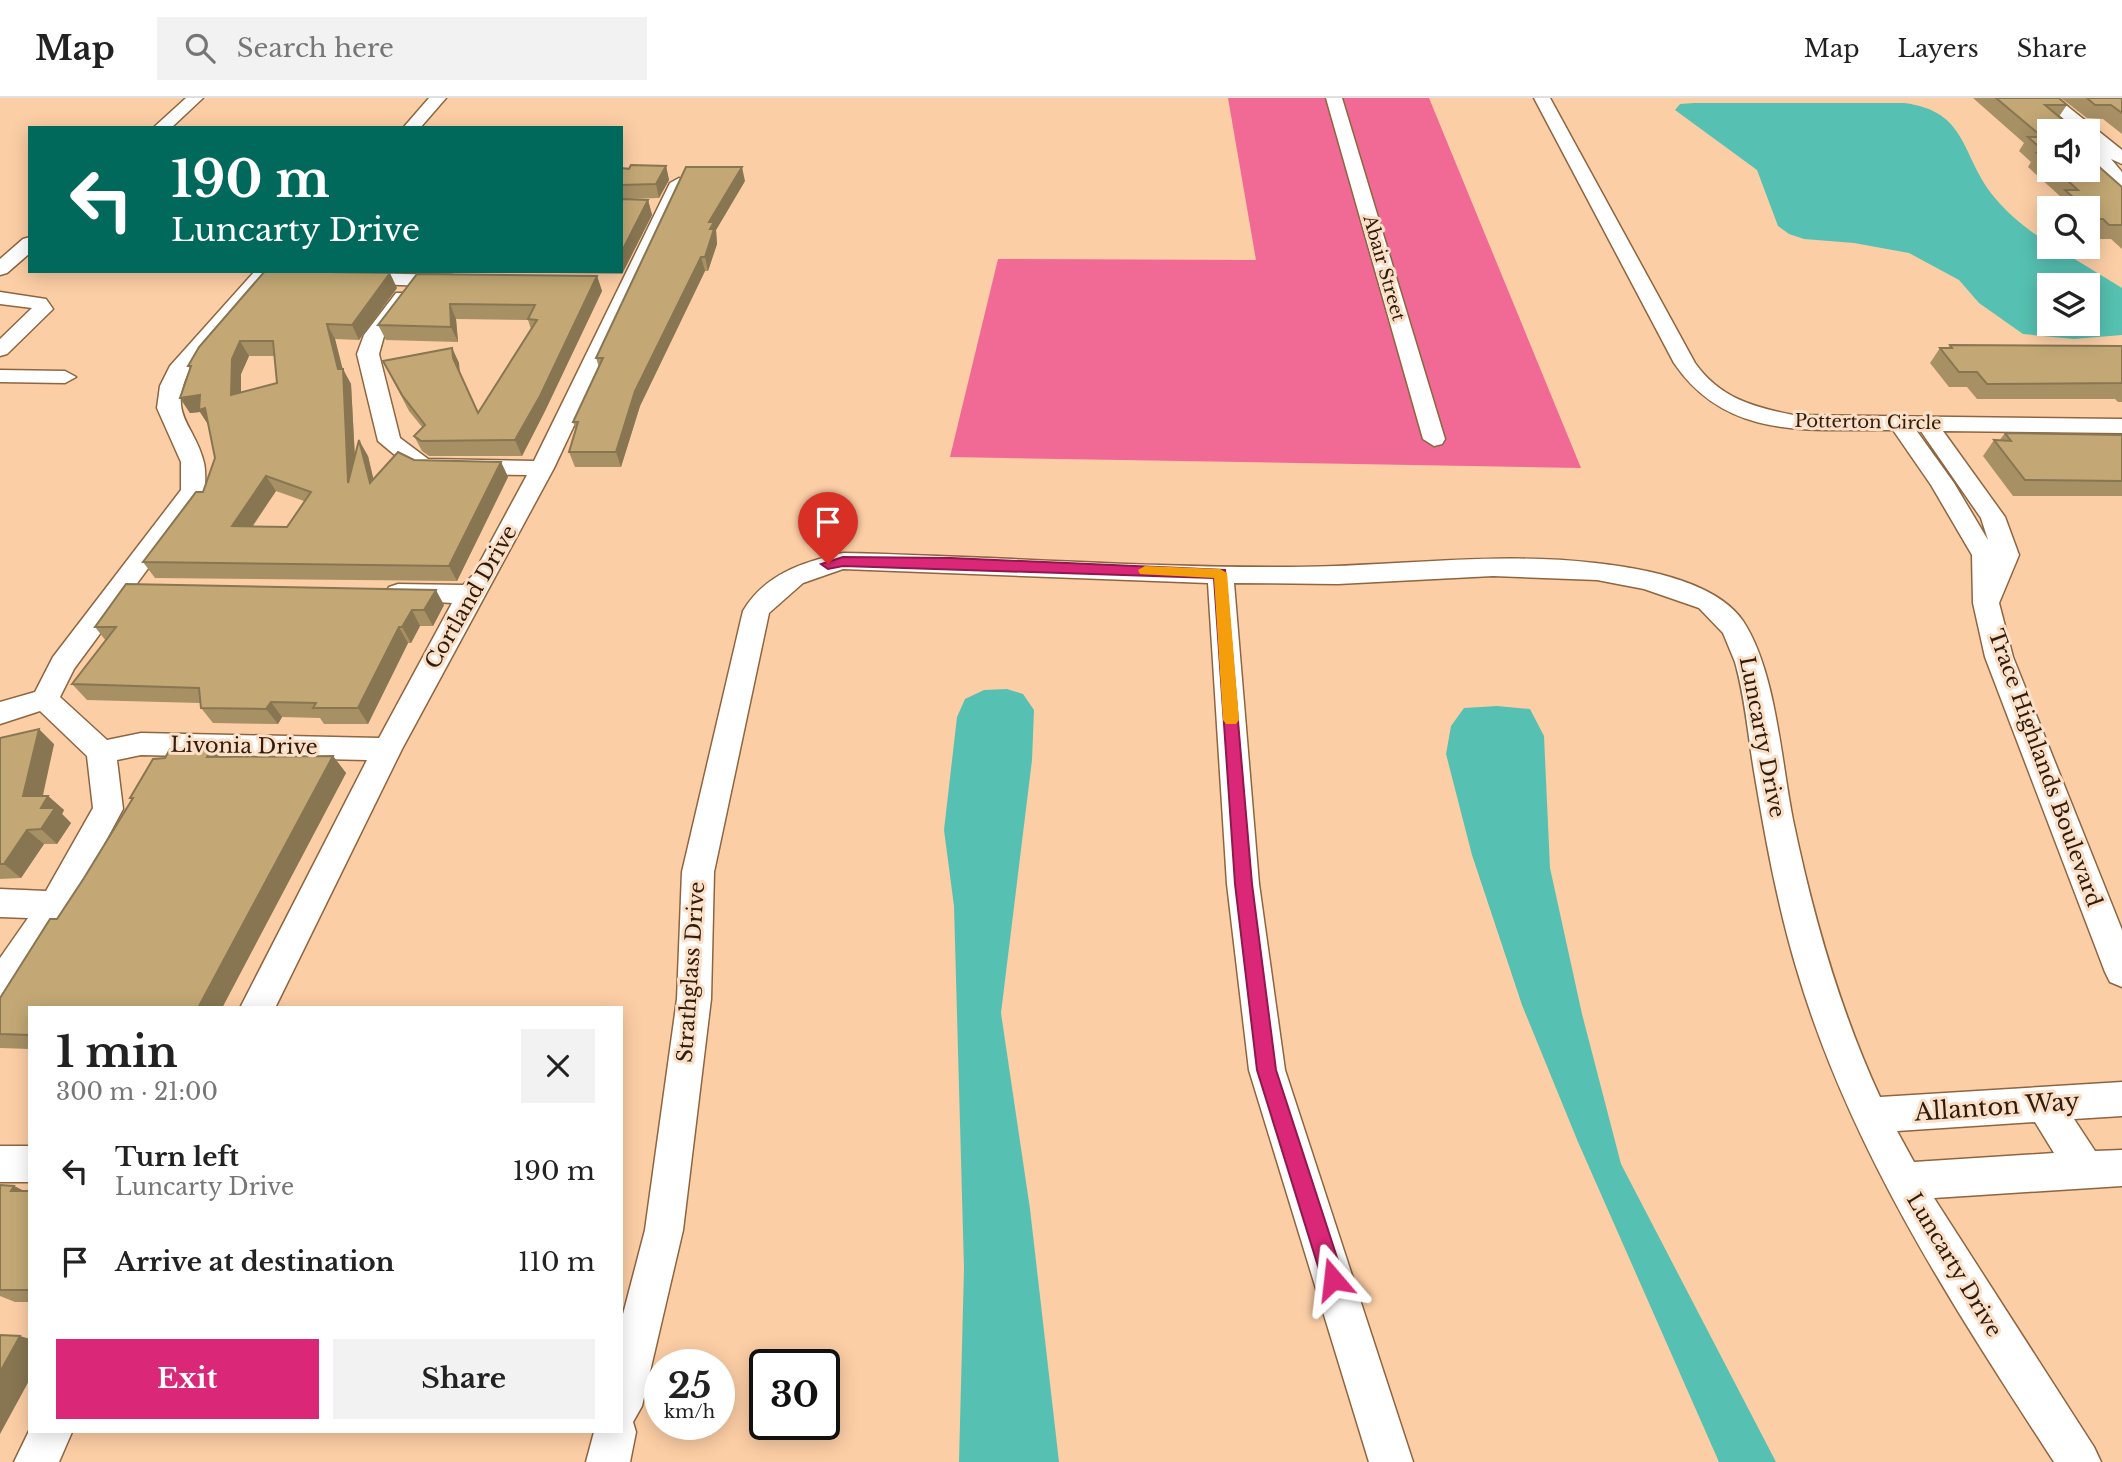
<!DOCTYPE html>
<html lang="en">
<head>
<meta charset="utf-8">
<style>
	:root { --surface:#fff; --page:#f2f2f2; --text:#222; --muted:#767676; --line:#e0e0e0; --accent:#db2777 }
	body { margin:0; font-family:"Libre Baskerville",serif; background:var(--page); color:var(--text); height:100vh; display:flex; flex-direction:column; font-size:26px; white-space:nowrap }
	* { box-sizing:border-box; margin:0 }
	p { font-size:23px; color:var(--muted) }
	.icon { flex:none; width:38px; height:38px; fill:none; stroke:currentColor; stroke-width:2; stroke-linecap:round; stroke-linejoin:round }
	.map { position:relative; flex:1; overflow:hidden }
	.panel { position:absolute; left:28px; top:908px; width:595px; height:427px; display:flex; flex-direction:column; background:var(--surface); border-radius:0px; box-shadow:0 4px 18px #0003 }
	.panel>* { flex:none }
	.hud { position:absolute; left:28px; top:28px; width:595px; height:147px; border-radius:0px; box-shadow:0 4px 18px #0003; background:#00695c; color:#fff; overflow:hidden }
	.controls { position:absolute; left:2037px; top:21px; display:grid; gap:14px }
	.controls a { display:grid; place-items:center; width:63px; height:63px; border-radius:0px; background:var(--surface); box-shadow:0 4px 18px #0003; font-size:35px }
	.speed { position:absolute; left:644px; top:1251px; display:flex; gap:14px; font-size:35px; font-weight:700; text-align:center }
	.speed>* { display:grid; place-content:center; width:91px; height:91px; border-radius:50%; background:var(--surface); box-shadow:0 4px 18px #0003; line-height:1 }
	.speed small { font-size:18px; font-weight:400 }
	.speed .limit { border:4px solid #111; border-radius:10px; background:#fff; color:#111 }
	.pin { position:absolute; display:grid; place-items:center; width:60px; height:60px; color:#fff; margin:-72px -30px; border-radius:50% 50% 50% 0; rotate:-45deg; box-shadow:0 0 7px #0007 }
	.pin .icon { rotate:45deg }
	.me { position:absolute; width:77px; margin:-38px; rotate:343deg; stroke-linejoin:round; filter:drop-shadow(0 0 5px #0008) }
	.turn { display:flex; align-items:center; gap:24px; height:147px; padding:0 28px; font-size:32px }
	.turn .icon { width:91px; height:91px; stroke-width:2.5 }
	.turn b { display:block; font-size:49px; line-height:60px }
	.round { display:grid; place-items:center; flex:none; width:74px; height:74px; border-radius:0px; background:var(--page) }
	.summary { display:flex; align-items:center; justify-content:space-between; height:119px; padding:0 28px }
	h1 { font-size:42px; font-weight:700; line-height:52px }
	.cta { display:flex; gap:14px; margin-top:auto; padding:14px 28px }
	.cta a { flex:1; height:80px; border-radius:0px; background:var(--accent); color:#fff; font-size:28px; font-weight:700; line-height:80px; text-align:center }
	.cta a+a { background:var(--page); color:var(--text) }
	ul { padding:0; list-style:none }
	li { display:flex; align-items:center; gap:21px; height:91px; padding:0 28px }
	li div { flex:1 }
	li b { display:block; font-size:26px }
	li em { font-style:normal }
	header { display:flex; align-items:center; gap:42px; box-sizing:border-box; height:98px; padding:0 35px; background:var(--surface); border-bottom:2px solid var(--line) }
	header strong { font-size:33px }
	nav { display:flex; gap:38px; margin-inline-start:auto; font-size:24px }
	.search { width:490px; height:63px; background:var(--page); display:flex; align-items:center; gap:18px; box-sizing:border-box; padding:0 24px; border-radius:0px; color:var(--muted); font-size:26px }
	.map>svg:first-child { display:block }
</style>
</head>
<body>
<header>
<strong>Map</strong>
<div class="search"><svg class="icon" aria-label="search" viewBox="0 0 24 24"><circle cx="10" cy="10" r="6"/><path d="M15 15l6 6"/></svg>Search here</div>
<nav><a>Map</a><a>Layers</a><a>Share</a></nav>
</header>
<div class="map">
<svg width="2122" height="1364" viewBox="0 0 2122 1364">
	<rect width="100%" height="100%" fill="#fccea5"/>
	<!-- forest -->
	<path fill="#f06a95" d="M 1228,0 L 1429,0 L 1581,370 L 950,359 L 998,161 L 1256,162 Z"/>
	<!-- water -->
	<path fill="#56c1b2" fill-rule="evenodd" d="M 1694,5 L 1904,5 C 1969,13 1960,58 1995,100 C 2010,118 2030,134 2049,145 L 2049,149 L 2055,149 L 2122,190 L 2122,237 L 2074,241 L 2023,236 L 1979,205 L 1959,182 L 1909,155 L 1854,145 L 1804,141 L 1789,136 L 1778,128 L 1757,72 L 1675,12 L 1680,6 ZM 2049,187 L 2088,187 L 2088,226 L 2049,226 Z
		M 1007,591 L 1023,596 L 1034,612 L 1032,662 L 1001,915 L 1030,1111 L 1059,1364 L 959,1364 L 964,1170 L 954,808 L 944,732 L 957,619 L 965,601 L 984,592 Z
		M 1497,608 L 1530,611 L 1544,638 L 1550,770 L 1582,916 L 1621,1066 L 1776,1364 L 1719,1364 L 1578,1044 L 1522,907 L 1472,757 L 1446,656 L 1451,628 L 1464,610 Z"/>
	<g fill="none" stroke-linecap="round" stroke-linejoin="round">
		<!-- street casing -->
		<g stroke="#8e653f" stroke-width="3">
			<path id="street" d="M 186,0 L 203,0 L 171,30 L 153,30 Z
				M 429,0 L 446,0 L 420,30 L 403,30 Z
				M 1326,0 L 1342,0 L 1445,341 L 1442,346 L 1434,348 L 1423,341 Z
				M 1534,0 L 1550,0 L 1695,265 C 1720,300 1753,309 1793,317 L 2122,321 L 2122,335 L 1943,333 L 2005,419 L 2019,457 L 1999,505 L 2013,559 L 2122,832 L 2122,889 L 2110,884 L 2105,874 L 1985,559 L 1973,505 L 1972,457 L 1931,387 L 1893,332 C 1809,331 1727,343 1674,265 ZM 1916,332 L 1920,332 L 1981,420 L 1988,442 L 1954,385 Z
				M 2039,0 L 2057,0 L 2122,52 L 2122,66 L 2111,61 L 2122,74 L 2122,91 L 2116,90 L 2088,53 L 2088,47 L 2092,45 L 2088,41 L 2088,33 L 2078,33 Z
				M 679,80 L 688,85 L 554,370 L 402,651 L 275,910 L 240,910 L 367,662 L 141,657 L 117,662 L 123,711 L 66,817 L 12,899 L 0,903 L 0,860 L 28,820 L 0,819 L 0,791 L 46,793 L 93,710 L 87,658 L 40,613 L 0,626 L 0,604 L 35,594 L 53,559 L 181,392 L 181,364 L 157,310 L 160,288 L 170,268 L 255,173 L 276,173 L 188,275 C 168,319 195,326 204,365 C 206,374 205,384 205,393 L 74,571 L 60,599 L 107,642 L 141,635 L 379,640 L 452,505 L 389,501 L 385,495 L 389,489 L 398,486 L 463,487 L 473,477 L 527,377 L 422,375 L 414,373 L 378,343 L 357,256 L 364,237 L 396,195 L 410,195 L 413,199 L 384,238 L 379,256 L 400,340 L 428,361 L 534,363 L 670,85 Z
				M 30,139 L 30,155 L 7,175 L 0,177 L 0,161 L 23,141 Z
				M 355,175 L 452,177 L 462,183 L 452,189 L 348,185 L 345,181 L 348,177 Z
				M 0,194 L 46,201 L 53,211 L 7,256 L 0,258 L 0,241 L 32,210 L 0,206 Z
				M 0,272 L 65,273 L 76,279 L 65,285 L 0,284 Z
				M 843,455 C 992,458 1142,470 1290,469 C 1391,469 1494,453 1595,465 C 1641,470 1716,483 1743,523 C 1776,573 1781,662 1793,722 C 1813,818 1839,910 1880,999 L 2122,984 L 2122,1018 L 2074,1021 L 2095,1053 L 2122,1052 L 2122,1088 L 1934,1100 L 2094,1349 L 2101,1364 L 2054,1364 C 1952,1207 1849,1050 1796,869 C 1777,805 1765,739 1754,673 C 1748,637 1745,599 1735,564 L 1723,535 L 1699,510 L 1644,491 L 1597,482 L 1493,478 L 1338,486 L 1234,485 L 1259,786 L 1285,972 L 1413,1364 L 1369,1364 L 1249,972 L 1227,786 L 1208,485 L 843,471 L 803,485 L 769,515 L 714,774 L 711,901 L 683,1132 L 642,1308 L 633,1324 L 636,1334 L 630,1364 L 586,1364 L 594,1334 L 621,1334 L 621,1224 L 645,1132 L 677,901 L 682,774 L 743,513 C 765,476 803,464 843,455 ZM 2035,1024 L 2054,1055 L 1914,1064 L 1897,1033 Z
				M 0,1048 L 30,1048 L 30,1084 L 0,1084 Z
				M 30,1331 L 30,1334 L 72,1334 L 59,1364 L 14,1364 Z"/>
		</g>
		<!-- street -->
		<use href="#street" fill="#fff" fill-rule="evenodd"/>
	</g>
	<!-- wall -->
	<path fill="#a89065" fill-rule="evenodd" d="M 1973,0 L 2059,0 L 2067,7 L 2049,33 L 2049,72 L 2088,72 L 2122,89 L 2122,151 L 2111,141 L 2099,141 L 2093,136 L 2088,136 L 2088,110 L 2059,110 L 2056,107 L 2061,99 L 2028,69 L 2031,64 L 2019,53 L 2024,45 Z
		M 2061,0 L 2122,0 L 2122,36 L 2103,21 L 2087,20 Z
		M 666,68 L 669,82 L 659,100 L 627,101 L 648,102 L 652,117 L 622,176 L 432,173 L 621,173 L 621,70 Z
		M 745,83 L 716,132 L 717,146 L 708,173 L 705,173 L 640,308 L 621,369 L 575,369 L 569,354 L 576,332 L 573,324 L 599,269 L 596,260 Z
		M 417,176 L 597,178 L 602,193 L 545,313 L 522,358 L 429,358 L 422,353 L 414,338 L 422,329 L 409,313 L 383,263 L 452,250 L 459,265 L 459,274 L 478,315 L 531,231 L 528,222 L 456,221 L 458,244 L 386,242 L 378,227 Z
		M 397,190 L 359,242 L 335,241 L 342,271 L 351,286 L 355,360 L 368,358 L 373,381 L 414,362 L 501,364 L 508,379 L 457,483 L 155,480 L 143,464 L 203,394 L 215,360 L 208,326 L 200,314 L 190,315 L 180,300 L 190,271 L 188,268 L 199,249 ZM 249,258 L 275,258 L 277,285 L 241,294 L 241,276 ZM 276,393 L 304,403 L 287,429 L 253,428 Z
		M 1950,247 L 2122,248 L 2122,304 L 2118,304 L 2115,301 L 1977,301 L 1967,289 L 1949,289 L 1930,265 L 1940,250 L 1948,250 Z
		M 2005,335 L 2122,337 L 2122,398 L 2013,398 L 1983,358 L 1994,342 L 1999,343 Z
		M 444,507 L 433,528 L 420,528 L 411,545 L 408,545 L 368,626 L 324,626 L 320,620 L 282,619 L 278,626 L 213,625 L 201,610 L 200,605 L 87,602 L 72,586 L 106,543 L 95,529 Z
		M 0,640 L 54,646 L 43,698 L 48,698 L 64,712 L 62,716 L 71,725 L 57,746 L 44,746 L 21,780 L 0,781 Z
		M 333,658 L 346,675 L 222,910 L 30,910 L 30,951 L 0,950 L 0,900 L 57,821 L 84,780 L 132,702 L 130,700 L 220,659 Z
		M 0,1087 L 14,1088 L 24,1093 L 30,1093 L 30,1204 L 15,1204 L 0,1198 Z"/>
	<!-- shaded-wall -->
	<path fill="#887652" d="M 666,68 L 669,82 L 659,100 L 656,86 Z
		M 742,69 L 745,83 L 716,132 L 717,146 L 708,173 L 705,159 L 709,124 Z
		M 648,102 L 652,117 L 622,176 L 621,173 L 621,155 Z
		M 701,159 L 705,173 L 640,308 L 621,369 L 616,354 L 635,293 Z
		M 390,175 L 397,190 L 359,242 L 352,227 Z
		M 597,178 L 602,193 L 545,313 L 522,358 L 515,342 Z
		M 450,206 L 456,221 L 458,244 L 451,229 Z
		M 327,226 L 335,241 L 343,272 L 343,271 L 351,286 L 357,400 L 348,385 L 338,271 Z
		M 240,243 L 249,258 L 241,276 L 241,312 L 231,297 L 232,261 Z
		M 452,250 L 459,265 L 460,275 L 453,260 Z
		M 200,297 L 215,326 L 209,328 L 200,314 L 190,315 L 180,300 Z
		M 359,342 L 368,358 L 378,400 L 370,385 Z
		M 501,364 L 508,379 L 457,483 L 449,468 Z
		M 266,378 L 276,393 L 242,443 L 232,428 Z
		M 436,492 L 444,507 L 433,528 L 424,512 Z
		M 412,512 L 420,528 L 411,545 L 402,529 Z
		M 399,529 L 408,545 L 368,626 L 358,610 Z
		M 271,604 L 282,619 L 278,626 L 266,611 Z
		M 39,631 L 54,646 L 39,713 L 23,698 Z
		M 212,650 L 226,666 L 207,659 Z
		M 333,658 L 346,675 L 222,910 L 198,910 Z
		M 48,698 L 64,712 L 62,716 L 71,725 L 57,746 L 41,731 L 41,710 Z
		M 27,732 L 44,746 L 21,780 L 4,766 Z
		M 14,1088 L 30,1096 L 11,1093 Z
		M 20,1238 L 30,1241 L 30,1281 L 0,1336 L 0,1274 Z"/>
	<!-- building -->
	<path fill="#c3a875" stroke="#887652" stroke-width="2" fill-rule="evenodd" d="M 1996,0 L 2059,0 L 2067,7 L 2045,7 L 2076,33 L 2049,33 L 2049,37 L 2040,37 Z
		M 2087,0 L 2122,0 L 2122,15 L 2111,7 L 2095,7 Z
		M 2028,39 L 2049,39 L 2049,66 L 2037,55 L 2046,55 Z
		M 2088,59 L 2122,89 L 2122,127 L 2109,127 L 2103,121 L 2097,121 L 2088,113 L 2088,110 L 2085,110 L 2065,92 L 2078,92 L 2056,72 L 2088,72 Z
		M 631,67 L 666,68 L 656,86 L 621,87 L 621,70 L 629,71 Z
		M 686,69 L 742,69 L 709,124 L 714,124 L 710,131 L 714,131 L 705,159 L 701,159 L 635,293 L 616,354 L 569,354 L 578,324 L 573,324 L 603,260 L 596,260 Z
		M 621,101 L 648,102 L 621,155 Z
		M 265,173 L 390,175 L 352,227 L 327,226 L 338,271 L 343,271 L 348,385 L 359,342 L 370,385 L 398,354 L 414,362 L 501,364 L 449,468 L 143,464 L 196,394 L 203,394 L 215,360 L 205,310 L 199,312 L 200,297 L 180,300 L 191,268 L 188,268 L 199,249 ZM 240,243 L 273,243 L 277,285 L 231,297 L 232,261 ZM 266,378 L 311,394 L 287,429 L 232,428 Z
		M 417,176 L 597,178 L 540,298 L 515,342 L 421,343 L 414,338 L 425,327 L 402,297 L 383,263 L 452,250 L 453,260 L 478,315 L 537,222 L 528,221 L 535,207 L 450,206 L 451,229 L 378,227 Z
		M 1950,247 L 2122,248 L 2122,285 L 1987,286 L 1977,274 L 1959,274 L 1940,250 L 1952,250 Z
		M 2005,335 L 2122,337 L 2122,383 L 2025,382 L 1994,342 L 2011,343 Z
		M 126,486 L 436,492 L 424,512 L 412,512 L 402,529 L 399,529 L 358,610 L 313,610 L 316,605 L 271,604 L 266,611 L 201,610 L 199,590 L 72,586 L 116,529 L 95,529 Z
		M 39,631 L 23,698 L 48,698 L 41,710 L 55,710 L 41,731 L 27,732 L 4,766 L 0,766 L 0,640 Z
		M 212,650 L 207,659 L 333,658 L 198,910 L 30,910 L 30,937 L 0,936 L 0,900 L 50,821 L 57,821 L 84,780 L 133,700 L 130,700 L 153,661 L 165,660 L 170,651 Z
		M 0,1087 L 14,1088 L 11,1093 L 30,1093 L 30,1192 L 0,1192 Z
		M 0,1237 L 20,1238 L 0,1274 Z"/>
	<!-- route -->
	<path fill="#db2777" stroke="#8e194d" stroke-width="2" d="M 843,459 L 951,460 L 1225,472 L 1252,786 L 1276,972 L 1344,1181 L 1341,1189 L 1333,1192 L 1325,1189 L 1322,1181 L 1257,972 L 1235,786 L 1214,480 L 843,468 L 828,471 L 821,466 Z"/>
	<!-- slow -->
	<path fill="#f59e0b" d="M 1145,468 L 1220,471 L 1227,475 L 1239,622 L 1236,626 L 1226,626 L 1223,622 L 1214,480 L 1140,476 L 1138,472 Z"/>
	<g text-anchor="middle" stroke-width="6" stroke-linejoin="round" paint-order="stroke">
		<!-- far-street labels -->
		<g font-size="18" fill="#2e1d0d" stroke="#fbdfc7">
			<text transform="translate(1384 170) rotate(74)" y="6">Abair Street</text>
			<text transform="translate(1868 324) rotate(1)" y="6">Potterton Circle</text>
		</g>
		<!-- street labels -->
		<g font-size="21" fill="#2e1d0d" stroke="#fbdfc7">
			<text transform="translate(471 499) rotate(-60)" y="7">Cortland Drive</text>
			<text transform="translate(1762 639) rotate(79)" y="7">Luncarty Drive</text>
			<text transform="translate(244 648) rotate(1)" y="7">Livonia Drive</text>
			<text transform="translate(2045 670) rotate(70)" y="7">Trace Highlands Boulevard</text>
			<text transform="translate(691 874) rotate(-86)" y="7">Strathglass Drive</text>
			<text transform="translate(1954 1167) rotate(59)" y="7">Luncarty Drive</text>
		</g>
		<!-- near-street labels -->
		<g font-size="24" fill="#2e1d0d" stroke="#fbdfc7">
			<text transform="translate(1997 1009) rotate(-4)" y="8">Allanton Way</text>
		</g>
	</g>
</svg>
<div class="controls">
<a><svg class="icon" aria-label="sound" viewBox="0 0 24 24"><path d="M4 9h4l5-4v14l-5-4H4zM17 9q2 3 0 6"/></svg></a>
<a><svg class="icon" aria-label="search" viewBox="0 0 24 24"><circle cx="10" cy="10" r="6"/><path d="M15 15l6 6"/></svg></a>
<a><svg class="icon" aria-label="layers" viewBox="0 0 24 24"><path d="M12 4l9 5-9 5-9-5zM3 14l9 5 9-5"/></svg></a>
</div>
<div class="speed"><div>25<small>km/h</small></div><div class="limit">30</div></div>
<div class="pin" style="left:828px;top:466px;background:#d93025"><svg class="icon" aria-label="arrive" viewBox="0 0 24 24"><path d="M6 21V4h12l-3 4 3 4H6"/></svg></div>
<svg class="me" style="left:1333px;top:1181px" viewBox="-20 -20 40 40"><path d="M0-17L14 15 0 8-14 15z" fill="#db2777" stroke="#fff" stroke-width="4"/></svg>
<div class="hud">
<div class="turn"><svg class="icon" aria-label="left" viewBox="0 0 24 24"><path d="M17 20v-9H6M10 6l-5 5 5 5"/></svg><div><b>190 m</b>Luncarty Drive</div></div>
</div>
<section class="panel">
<div class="summary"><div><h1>1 min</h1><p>300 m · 21:00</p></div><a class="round"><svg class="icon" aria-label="close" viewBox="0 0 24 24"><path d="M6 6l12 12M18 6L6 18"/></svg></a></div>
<ul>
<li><svg class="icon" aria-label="left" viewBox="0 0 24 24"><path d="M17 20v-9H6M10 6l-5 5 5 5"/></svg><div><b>Turn left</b><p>Luncarty Drive</p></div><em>190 m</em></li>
<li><svg class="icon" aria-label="arrive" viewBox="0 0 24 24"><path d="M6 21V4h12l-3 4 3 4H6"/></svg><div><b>Arrive at destination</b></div><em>110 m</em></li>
</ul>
<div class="cta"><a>Exit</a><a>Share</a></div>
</section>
</div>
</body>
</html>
